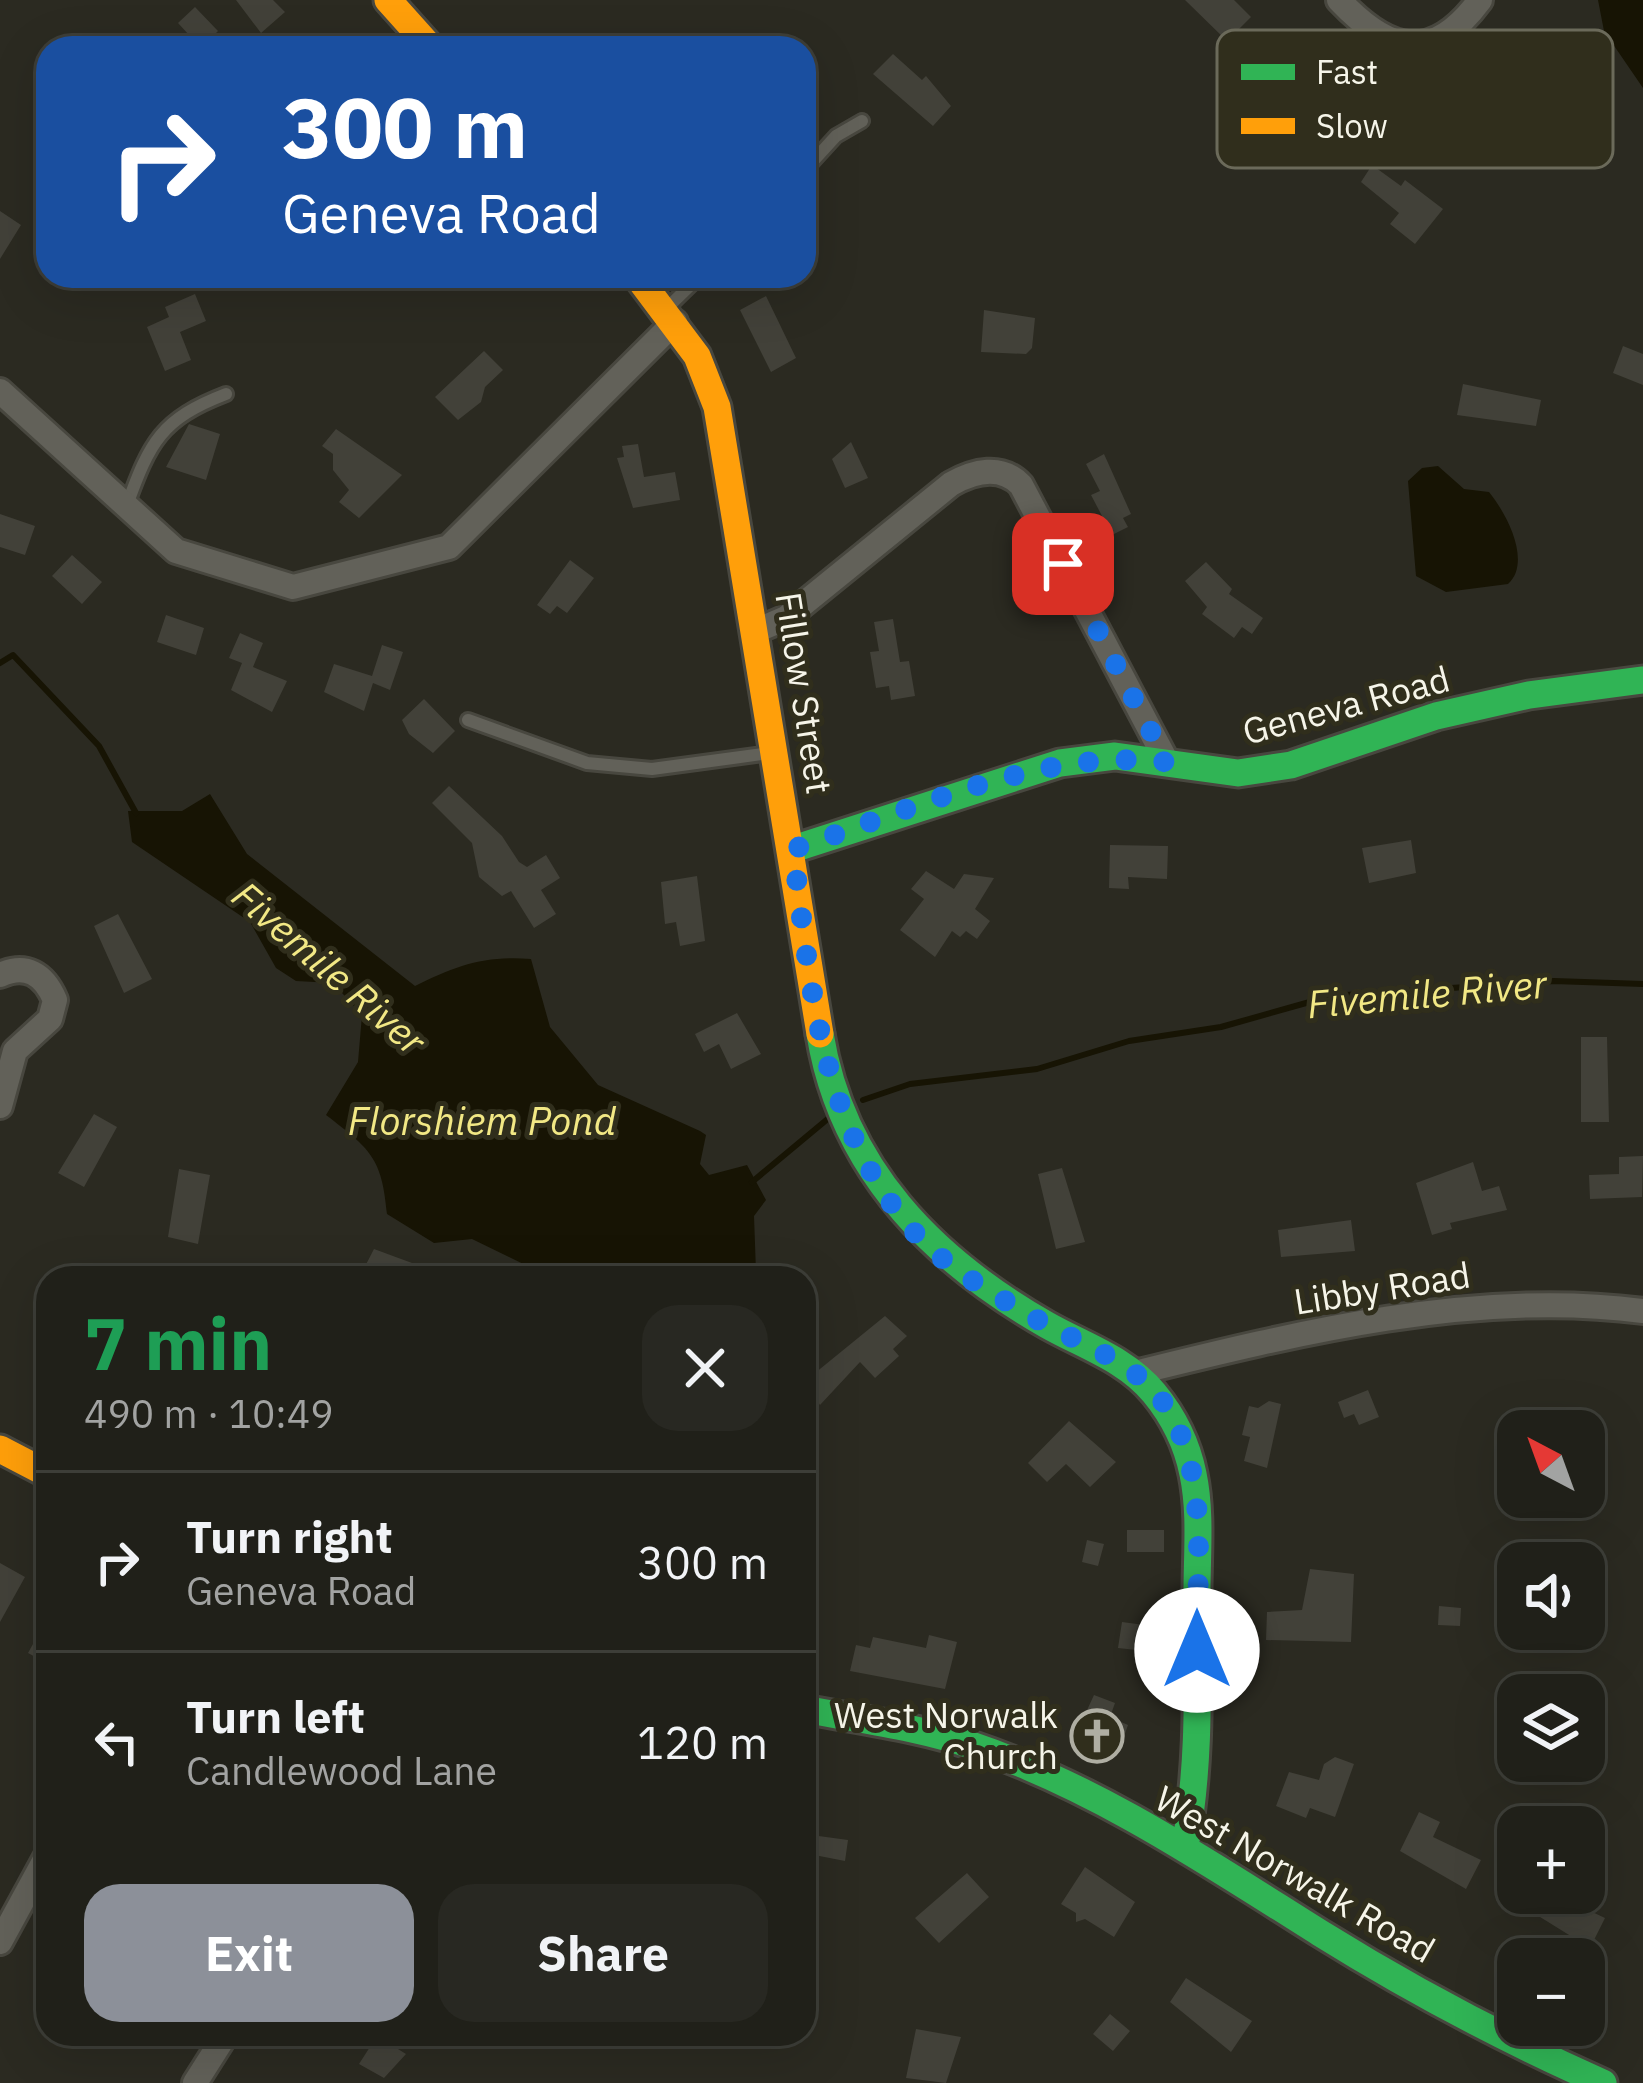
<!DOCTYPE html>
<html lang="en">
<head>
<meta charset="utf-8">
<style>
	:root { --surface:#202019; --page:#282822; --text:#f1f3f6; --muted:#a2a3a2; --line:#3d3e38; --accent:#8c9099 }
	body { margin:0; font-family:"IBM Plex Sans",sans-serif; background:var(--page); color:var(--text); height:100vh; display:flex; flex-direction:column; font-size:45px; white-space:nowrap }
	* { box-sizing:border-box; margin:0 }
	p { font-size:39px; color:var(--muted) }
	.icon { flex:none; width:66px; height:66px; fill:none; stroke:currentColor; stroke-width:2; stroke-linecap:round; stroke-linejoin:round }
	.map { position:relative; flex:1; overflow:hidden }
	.side { position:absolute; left:36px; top:1266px; width:780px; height:780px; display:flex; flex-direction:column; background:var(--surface); border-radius:36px; box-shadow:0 12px 48px #0002,0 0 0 3px var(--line) }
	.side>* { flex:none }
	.guide { position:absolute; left:36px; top:36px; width:780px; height:252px; border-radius:36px; box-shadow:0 12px 48px #0002,0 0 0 3px var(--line); background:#1a4fa0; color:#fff; overflow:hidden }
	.needle { width:78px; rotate:319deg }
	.buttons { position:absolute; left:1497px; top:1410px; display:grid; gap:24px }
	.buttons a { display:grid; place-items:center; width:108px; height:108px; border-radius:24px; background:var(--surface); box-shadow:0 12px 48px #0002,0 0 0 3px var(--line); font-size:60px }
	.pin { position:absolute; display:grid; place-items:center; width:102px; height:102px; color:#fff; margin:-51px; border-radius:24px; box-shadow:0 6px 18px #0006 }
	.me { position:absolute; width:132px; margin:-66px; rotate:0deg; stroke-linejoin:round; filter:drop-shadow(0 0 9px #0008) }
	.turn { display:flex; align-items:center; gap:42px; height:252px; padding:0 48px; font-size:54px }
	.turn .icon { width:156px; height:156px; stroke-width:2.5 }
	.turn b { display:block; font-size:84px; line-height:102px }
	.round { display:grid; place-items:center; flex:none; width:126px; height:126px; border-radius:36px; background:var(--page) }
	.headline { display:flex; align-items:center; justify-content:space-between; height:204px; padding:0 48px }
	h1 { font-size:72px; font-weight:800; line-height:90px; color:#1e9e55 }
	.primary-button { display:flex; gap:24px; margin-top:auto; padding:24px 48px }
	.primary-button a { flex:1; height:138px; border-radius:36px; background:var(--accent); color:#fff; font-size:48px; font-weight:800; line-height:138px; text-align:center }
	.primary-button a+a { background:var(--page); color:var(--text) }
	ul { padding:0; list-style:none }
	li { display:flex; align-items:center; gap:36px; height:180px; padding:0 48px; border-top:3px solid var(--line) }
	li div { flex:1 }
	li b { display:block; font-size:45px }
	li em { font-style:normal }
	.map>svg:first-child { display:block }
</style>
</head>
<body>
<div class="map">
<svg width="1643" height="2083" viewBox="0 0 1643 2083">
	<rect width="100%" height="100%" fill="#2b2a21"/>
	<!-- water -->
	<path fill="#171404" d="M 1598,0 L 1643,0 L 1643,88 L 1604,31 Z
		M 1438,466 L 1464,489 L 1489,492 C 1507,514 1532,562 1508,584 L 1446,592 L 1416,576 L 1408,481 L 1422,468 Z
		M 210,794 L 247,854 L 415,986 C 455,966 485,955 531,959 L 550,1027 L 598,1085 L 700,1131 L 706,1135 L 700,1164 L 709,1175 L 747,1165 L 766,1200 L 754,1216 L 756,1272 L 742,1278 L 552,1278 L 472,1239 L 434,1243 L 387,1214 C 382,1157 370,1149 326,1115 L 358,1062 L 362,1015 L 333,983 L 296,981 L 276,968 L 250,922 L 132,842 L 128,811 L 182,811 Z"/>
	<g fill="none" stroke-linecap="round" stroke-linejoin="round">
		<!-- stream -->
		<path stroke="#171404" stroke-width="6" d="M 0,663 L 13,655 L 99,746 L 136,813
			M 863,1100 L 910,1084 L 1037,1069 L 1129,1041 L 1221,1027 L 1331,996 L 1554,981 L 1643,984
			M 752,1182 L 830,1117"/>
	</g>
	<!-- building -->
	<path fill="#424139" d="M 236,0 L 273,0 L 285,12 L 261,33 Z
		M 1185,0 L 1234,0 L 1251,17 L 1227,41 Z
		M 195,7 L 218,31 L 201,48 L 178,23 Z
		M 893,54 L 922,80 L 926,76 L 951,106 L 933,126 L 873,74 Z
		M 1372,165 L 1401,186 L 1405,180 L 1443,209 L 1415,244 L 1390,224 L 1399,213 L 1361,182 Z
		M 0,211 L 21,225 L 0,259 Z
		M 195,294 L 206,321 L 180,332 L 191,360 L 165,371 L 147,327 L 169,317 L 165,307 Z
		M 766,296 L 796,358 L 771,372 L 740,310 Z
		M 984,310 L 1035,318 L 1032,348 L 1026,354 L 981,352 Z
		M 1623,346 L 1643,354 L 1643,385 L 1613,373 Z
		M 484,351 L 503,370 L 485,387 L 481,402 L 458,420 L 435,397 Z
		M 1463,384 L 1541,400 L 1536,426 L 1457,415 Z
		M 189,424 L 220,434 L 206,480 L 166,467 Z
		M 336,429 L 402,475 L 359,518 L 339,502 L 349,490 L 333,470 L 333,454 L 322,446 Z
		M 851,442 L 868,478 L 845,488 L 832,459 Z
		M 638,444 L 644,477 L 675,472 L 680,500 L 633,508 L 617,458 L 624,457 L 622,446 Z
		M 1104,454 L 1131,514 L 1123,518 L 1128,527 L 1112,535 L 1091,495 L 1100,491 L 1086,464 Z
		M 0,514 L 35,526 L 25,555 L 0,547 Z
		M 72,555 L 102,582 L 82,604 L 52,576 Z
		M 570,560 L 594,578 L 567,613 L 557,606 L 550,614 L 537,605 Z
		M 1206,562 L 1232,589 L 1229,594 L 1263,618 L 1252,634 L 1242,627 L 1234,638 L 1202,614 L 1207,607 L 1185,581 Z
		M 166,615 L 204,628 L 196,655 L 157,642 Z
		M 893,619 L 900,662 L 909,661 L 915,696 L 891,700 L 889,686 L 876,688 L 870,652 L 879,651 L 874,622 Z
		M 240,633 L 263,643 L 253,667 L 287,681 L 272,712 L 231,690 L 242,663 L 229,658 Z
		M 382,645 L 403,652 L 390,690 L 373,683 L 364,711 L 324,692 L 334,664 L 372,676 Z
		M 424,699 L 455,731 L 433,753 L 409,734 L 402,720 Z
		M 449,786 L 502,836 L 519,862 L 527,867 L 546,855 L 560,878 L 541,890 L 556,914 L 534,928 L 511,891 L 502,896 L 479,877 L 472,843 L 432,803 Z
		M 1411,840 L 1416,873 L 1369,883 L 1362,848 Z
		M 1110,845 L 1168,846 L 1167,879 L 1128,877 L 1129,889 L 1109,888 Z
		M 926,871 L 954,889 L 964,874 L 994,878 L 975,909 L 990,921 L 977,939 L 966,931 L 960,937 L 952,931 L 935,957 L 900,930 L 924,899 L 911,889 Z
		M 697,876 L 705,941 L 680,946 L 676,922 L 665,924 L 661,882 Z
		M 118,914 L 152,979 L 124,993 L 94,926 Z
		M 737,1013 L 761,1054 L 731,1069 L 719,1044 L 704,1052 L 695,1034 Z
		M 1581,1037 L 1607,1037 L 1609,1122 L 1581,1122 Z
		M 94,1114 L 117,1127 L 84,1187 L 58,1173 Z
		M 1643,1156 L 1642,1197 L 1590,1199 L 1589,1175 L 1619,1174 L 1619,1157 Z
		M 1473,1162 L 1482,1191 L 1499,1186 L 1507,1210 L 1450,1223 L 1452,1229 L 1432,1235 L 1416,1183 Z
		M 1062,1168 L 1085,1242 L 1056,1249 L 1038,1174 Z
		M 179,1169 L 210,1175 L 198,1244 L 168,1237 Z
		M 1351,1220 L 1355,1251 L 1281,1257 L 1278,1230 Z
		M 374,1249 L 412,1263 L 404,1278 L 359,1278 Z
		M 885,1316 L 907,1336 L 893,1349 L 899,1356 L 875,1378 L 860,1362 L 820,1405 L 804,1382 Z
		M 1368,1390 L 1379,1417 L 1359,1425 L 1354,1414 L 1344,1418 L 1338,1402 Z
		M 1269,1401 L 1281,1404 L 1267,1468 L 1244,1461 L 1250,1437 L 1242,1435 L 1249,1406 L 1258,1408 Z
		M 1069,1421 L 1116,1462 L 1090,1487 L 1066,1464 L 1047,1482 L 1028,1463 Z
		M 1127,1530 L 1164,1530 L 1164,1552 L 1127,1552 Z
		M 1087,1540 L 1104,1544 L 1098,1566 L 1082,1562 Z
		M 0,1563 L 25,1577 L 0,1622 Z
		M 1310,1569 L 1354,1574 L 1351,1642 L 1266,1640 L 1267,1612 L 1302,1610 Z
		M 1439,1606 L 1461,1608 L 1460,1626 L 1438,1625 Z
		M 48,1617 L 48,1664 L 28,1653 Z
		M 1122,1622 L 1167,1628 L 1164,1653 L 1118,1648 Z
		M 929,1635 L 957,1642 L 945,1689 L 850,1671 L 856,1645 L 870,1648 L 873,1637 L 926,1648 Z
		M 1094,1695 L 1115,1703 L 1110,1717 L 1128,1725 L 1120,1748 L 1076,1734 Z
		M 1335,1757 L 1354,1764 L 1335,1817 L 1310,1808 L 1306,1818 L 1276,1806 L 1289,1772 L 1319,1780 L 1324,1764 Z
		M 1419,1812 L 1440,1822 L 1433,1837 L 1481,1860 L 1466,1889 L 1400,1851 Z
		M 804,1834 L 848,1840 L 845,1861 L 804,1853 Z
		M 1085,1867 L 1135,1902 L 1114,1937 L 1085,1919 L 1076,1922 L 1076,1913 L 1061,1904 Z
		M 967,1873 L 989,1897 L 939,1943 L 915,1918 Z
		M 1531,1893 L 1552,1893 L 1605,1918 L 1590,1948 L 1524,1907 Z
		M 1186,1978 L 1252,2021 L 1231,2052 L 1170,2002 Z
		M 1110,2014 L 1130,2031 L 1113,2051 L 1093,2034 Z
		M 916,2029 L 961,2037 L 946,2083 L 906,2078 Z
		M 377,2036 L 406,2054 L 384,2078 L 359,2064 Z"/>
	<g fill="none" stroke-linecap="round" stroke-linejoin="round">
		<!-- lane casing -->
		<g stroke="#48473f" stroke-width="18">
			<path id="lane" d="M 804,171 L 836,136 L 862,121
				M 666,309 L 700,276
				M 127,505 C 150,442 161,419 226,394
				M 468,720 L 587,763 L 652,769 L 770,753"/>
		</g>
		<!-- street casing -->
		<g stroke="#48473f" stroke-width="30">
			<path id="street" d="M 1339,0 C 1389,53 1432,65 1480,0
				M 0,391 L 176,551 L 293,587 L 449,547 L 675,322
				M 758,630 L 786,618 L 951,484 C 974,471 1001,464 1021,485 L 1167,762
				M 0,975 C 26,963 44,974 55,1000 L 50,1019 L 15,1051 L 0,1106
				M 1135,1373 C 1297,1333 1475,1289 1643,1311
				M 0,1942 L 48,1854
				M 195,2083 L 226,2034"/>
		</g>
		<!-- fast casing -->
		<g stroke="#48473f" stroke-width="33">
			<path id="fast" d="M 793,849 L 1060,763 L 1115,756 L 1238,773 L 1291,765 L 1436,716 L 1529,695 L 1643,680
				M 820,1034 C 842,1169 933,1260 1047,1325 C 1084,1346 1126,1359 1154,1393 C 1173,1416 1187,1444 1193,1474 C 1201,1512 1197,1553 1197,1592 C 1197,1677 1201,1762 1185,1846
				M 804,1709 C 861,1720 919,1727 974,1746 C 1098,1788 1210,1864 1320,1933 C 1410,1989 1506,2040 1603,2083"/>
		</g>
		<!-- slow casing -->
		<g stroke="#48473f" stroke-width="33">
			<path id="slow" d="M 388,0 L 431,48
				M 637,276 L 697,356 L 717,407 L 820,1034
				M 0,1449 L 48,1474"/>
		</g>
		<!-- lane -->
		<use href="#lane" stroke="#626159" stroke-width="12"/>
		<!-- street -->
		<use href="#street" stroke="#626159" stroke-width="24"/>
		<!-- fast -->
		<use href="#fast" stroke="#30b455" stroke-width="27"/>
		<!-- slow -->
		<use href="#slow" stroke="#ff9f0a" stroke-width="27"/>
	</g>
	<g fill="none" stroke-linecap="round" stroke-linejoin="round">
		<!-- route -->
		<path stroke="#1a73e8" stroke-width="21" stroke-dasharray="0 37.8" d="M 1063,564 L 1167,762 C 1043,747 910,811 793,849 C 810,983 820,1127 915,1233 C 948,1269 992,1293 1033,1317 C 1067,1337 1106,1351 1137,1375 C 1216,1437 1196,1562 1197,1650"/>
	</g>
	<!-- icons -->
	<defs>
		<g id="church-ring" transform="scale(2.7)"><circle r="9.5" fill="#302e1c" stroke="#afaea3" stroke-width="1.5"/><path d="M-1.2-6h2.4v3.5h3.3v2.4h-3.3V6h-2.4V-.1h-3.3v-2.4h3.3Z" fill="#afaea3"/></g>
	</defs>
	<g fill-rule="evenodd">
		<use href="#church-ring" x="1097" y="1736"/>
	</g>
	<g text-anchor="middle" stroke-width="10" stroke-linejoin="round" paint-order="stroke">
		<!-- street labels -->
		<g font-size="36" fill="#f6f5e9" stroke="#302e1c">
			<text transform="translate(804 693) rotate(81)" y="13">Fillow Street</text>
			<text transform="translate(1346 705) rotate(-15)" y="13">Geneva Road</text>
			<text transform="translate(1382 1288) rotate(-9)" y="13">Libby Road</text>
			<text transform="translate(1295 1874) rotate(30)" y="13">West Norwalk Road</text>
		</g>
		<!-- poi labels -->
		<g font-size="36" fill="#f6f5e9" stroke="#302e1c" text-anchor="end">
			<text x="1058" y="1728">West Norwalk<tspan x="1058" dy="41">Church</tspan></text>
		</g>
		<!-- water labels -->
		<g font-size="39" font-style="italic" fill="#f2e885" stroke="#302e1c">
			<text transform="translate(329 968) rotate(41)" y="14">Fivemile River</text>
			<text transform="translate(1427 994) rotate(-5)" y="14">Fivemile River</text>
			<text x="482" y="1135">Florshiem Pond</text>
		</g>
	</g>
	<!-- legend -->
	<rect x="1217" y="30" width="396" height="138" rx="18" fill="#302e1c" stroke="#6b6a5a" stroke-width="3"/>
	<rect x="1241" y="64" width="54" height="16" fill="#30b455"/>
	<rect x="1241" y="118" width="54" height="16" fill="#ff9f0a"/>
	<g font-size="33" fill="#f6f5e9">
		<text x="1316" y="84">Fast</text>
		<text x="1316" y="138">Slow</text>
	</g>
</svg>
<div class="buttons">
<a><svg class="needle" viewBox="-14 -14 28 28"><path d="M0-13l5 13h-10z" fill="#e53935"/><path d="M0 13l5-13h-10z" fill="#a2a3a2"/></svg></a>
<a><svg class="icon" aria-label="sound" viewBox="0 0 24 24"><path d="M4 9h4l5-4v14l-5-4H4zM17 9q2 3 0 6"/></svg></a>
<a><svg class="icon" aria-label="layers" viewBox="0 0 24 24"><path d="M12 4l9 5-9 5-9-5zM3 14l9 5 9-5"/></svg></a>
<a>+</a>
<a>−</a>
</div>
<div class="pin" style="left:1063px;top:564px;background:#d93025"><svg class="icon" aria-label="arrive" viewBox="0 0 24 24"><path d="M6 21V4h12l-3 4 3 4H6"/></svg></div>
<svg class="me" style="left:1197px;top:1650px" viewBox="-20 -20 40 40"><circle r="19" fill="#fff"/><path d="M0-13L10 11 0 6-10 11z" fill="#1a73e8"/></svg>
<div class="guide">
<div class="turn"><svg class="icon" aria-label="right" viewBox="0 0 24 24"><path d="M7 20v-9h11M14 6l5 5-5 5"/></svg><div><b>300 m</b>Geneva Road</div></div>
</div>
<section class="side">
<div class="headline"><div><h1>7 min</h1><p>490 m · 10:49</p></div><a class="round"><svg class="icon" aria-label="close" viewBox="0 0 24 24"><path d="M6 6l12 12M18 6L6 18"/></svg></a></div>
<ul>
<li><svg class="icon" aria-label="right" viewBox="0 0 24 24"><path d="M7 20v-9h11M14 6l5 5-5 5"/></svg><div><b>Turn right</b><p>Geneva Road</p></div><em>300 m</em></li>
<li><svg class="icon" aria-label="left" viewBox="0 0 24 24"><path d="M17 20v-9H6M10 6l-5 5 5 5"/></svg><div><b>Turn left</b><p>Candlewood Lane</p></div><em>120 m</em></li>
</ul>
<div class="primary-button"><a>Exit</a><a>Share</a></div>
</section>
</div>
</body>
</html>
